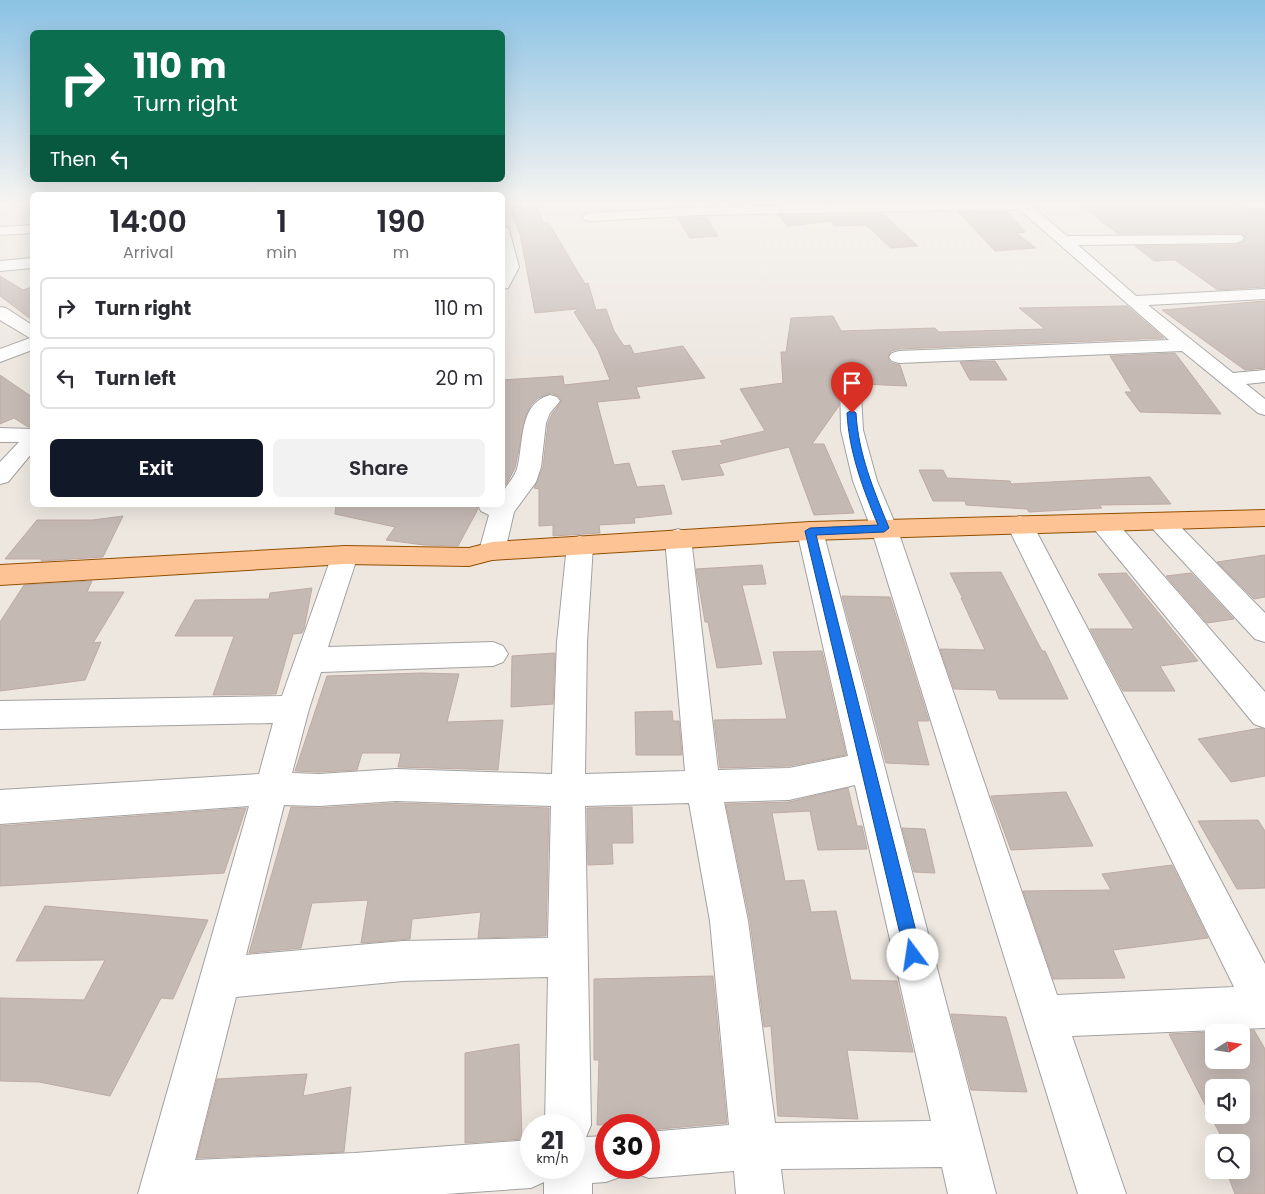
<!DOCTYPE html>
<html lang="en">
<head>
<meta charset="utf-8">
<style>
	:root { --surface:#fff; --page:#f2f2f3; --text:#2b2b33; --muted:#7c7c81; --line:#e1e1e2; --accent:#111827 }
	body { margin:0; font-family:Poppins,sans-serif; background:var(--page); color:var(--text); height:100vh; display:flex; flex-direction:column; font-size:19px; white-space:nowrap }
	* { box-sizing:border-box; margin:0 }
	p { font-size:16px; color:var(--muted) }
	.icon { flex:none; width:28px; height:28px; fill:none; stroke:currentColor; stroke-width:2; stroke-linecap:round; stroke-linejoin:round }
	.map { position:relative; flex:1; overflow:hidden }
	.side { position:absolute; left:30px; top:192px; width:475px; height:315px; display:flex; flex-direction:column; background:var(--surface); border-radius:8px; box-shadow:0 5px 20px #0002 }
	.side>* { flex:none }
	.hud { position:absolute; left:30px; top:30px; width:475px; height:152px; border-radius:8px; box-shadow:0 5px 20px #0002; background:#0b6e4f; color:#fff; overflow:hidden }
	.needle { width:32px; rotate:78deg }
	.buttons { position:absolute; left:1205px; top:1024px; display:grid; gap:10px }
	.buttons a { display:grid; place-items:center; width:45px; height:45px; border-radius:8px; background:var(--surface); box-shadow:0 5px 20px #0002; font-size:25px }
	.speed { position:absolute; left:520px; top:1114px; display:flex; gap:10px; font-size:25px; font-weight:700; text-align:center }
	.speed>* { display:grid; place-content:center; width:65px; height:65px; border-radius:50%; background:var(--surface); box-shadow:0 5px 20px #0002; line-height:1 }
	.speed small { font-size:12px; font-weight:400 }
	.speed .limit { border:8px solid #d22; background:#fff; color:#111 }
	.pin { position:absolute; display:grid; place-items:center; width:42px; height:42px; color:#fff; margin:-51px -21px; border-radius:50% 50% 50% 0; rotate:-45deg; box-shadow:0 0 5px #0007 }
	.pin .icon { rotate:45deg }
	.me { position:absolute; width:55px; margin:-28px; rotate:346deg; stroke-linejoin:round; filter:drop-shadow(0 0 4px #0008) }
	.turn { display:flex; align-items:center; gap:18px; height:105px; padding:0 20px; font-size:22px }
	.turn .icon { width:65px; height:65px; stroke-width:2.5 }
	.turn b { display:block; font-size:35px; line-height:42px }
	.then { display:flex; align-items:center; height:48px; padding:0 20px; background:#0003; gap:10px; font-size:19px }
	.eta { display:flex; justify-content:space-evenly; align-items:center; height:85px; text-align:center }
	.eta b { font-size:30px; font-weight:600; line-height:35px }
	.primary-button { display:flex; gap:10px; margin-top:auto; padding:10px 20px }
	.primary-button a { flex:1; height:58px; border-radius:8px; background:var(--accent); color:#fff; font-size:20px; font-weight:600; line-height:58px; text-align:center }
	.primary-button a+a { background:var(--page); color:var(--text) }
	ul { padding:0; list-style:none }
	li { display:flex; align-items:center; gap:15px; height:62px; margin:0 10px 8px; padding:0 10px; border:2px solid var(--line); border-radius:8px }
	li div { flex:1 }
	li b { display:block; font-size:19px }
	li em { font-style:normal }
	.map>svg:first-child { display:block }
</style>
</head>
<body>
<div class="map">
<svg width="1265" height="1194" viewBox="0 0 1265 1194">
	<rect width="100%" height="100%" fill="#ede7e0"/>
	<!-- building -->
	<path fill="#c5b9b4" stroke="#bfaba2" fill-rule="evenodd" d="M 510,203 L 535,203 L 544,223 L 549,223 L 585,284 L 588,283 L 596,310 L 606,309 L 614,331 L 624,346 L 630,345 L 634,354 L 683,346 L 705,378 L 636,387 L 640,398 L 597,402 L 614,465 L 629,463 L 637,487 L 664,485 L 672,514 L 634,518 L 635,523 L 599,525 L 600,533 L 553,536 L 553,525 L 539,526 L 539,489 L 534,488 L 543,467 L 548,423 L 552,414 L 562,401 L 558,396 L 551,393 L 538,398 L 531,405 L 526,415 L 515,468 L 506,485 L 502,484 L 502,380 L 563,376 L 564,385 L 610,380 L 598,350 L 574,312 L 577,311 L 576,309 L 535,313 L 520,234 L 511,211 L 513,211 Z
		M 1078,203 L 1234,203 L 1243,209 L 1265,209 L 1265,287 L 1218,290 L 1175,260 L 1154,261 L 1135,246 L 1236,245 L 1245,239 L 1242,234 L 1118,234 Z
		M 1008,211 L 1025,232 L 1016,233 L 1036,248 L 995,251 L 958,212 Z
		M 882,213 L 918,246 L 891,248 L 866,225 L 834,226 L 831,221 L 788,226 L 778,215 Z
		M 701,217 L 706,217 L 718,236 L 690,238 L 678,218 Z
		M 0,276 L 23,290 L 32,287 L 32,320 L 0,296 Z
		M 1265,301 L 1265,368 L 1245,370 L 1162,310 Z
		M 1127,306 L 1164,338 L 899,349 L 891,351 L 888,358 L 891,363 L 900,365 L 907,386 L 862,384 L 862,377 L 858,372 L 849,370 L 842,373 L 838,378 L 839,406 L 812,444 L 824,444 L 854,513 L 814,515 L 789,447 L 719,464 L 724,475 L 682,480 L 672,451 L 723,445 L 720,441 L 765,431 L 740,389 L 783,383 L 781,352 L 786,352 L 791,318 L 833,316 L 841,331 L 935,328 L 939,332 L 1045,329 L 1019,308 Z
		M 1175,353 L 1221,414 L 1140,412 L 1125,392 L 1132,392 L 1110,356 Z
		M 995,361 L 1007,380 L 970,380 L 960,362 Z
		M 0,375 L 32,397 L 32,427 L 28,427 L 14,418 L 0,424 Z
		M 919,470 L 943,470 L 947,478 L 1010,481 L 1011,484 L 1150,477 L 1171,504 L 1099,505 L 1102,508 L 1029,512 L 1027,509 L 966,505 L 965,501 L 933,501 Z
		M 336,505 L 476,505 L 478,509 L 458,546 L 424,545 L 386,540 L 395,527 L 335,514 Z
		M 123,516 L 103,557 L 41,561 L 42,559 L 5,559 L 37,520 L 93,520 Z
		M 1265,555 L 1265,597 L 1254,599 L 1217,562 Z
		M 762,565 L 766,584 L 742,585 L 762,664 L 717,668 L 708,622 L 705,622 L 696,569 Z
		M 1001,572 L 1042,651 L 1045,651 L 1068,699 L 999,699 L 996,690 L 954,689 L 940,649 L 985,650 L 961,598 L 963,599 L 950,573 Z
		M 1126,573 L 1198,661 L 1160,666 L 1175,691 L 1123,691 L 1090,629 L 1134,629 L 1098,574 Z
		M 1191,573 L 1234,619 L 1207,623 L 1166,576 Z
		M 92,581 L 87,592 L 124,592 L 93,643 L 101,642 L 85,680 L 0,691 L 0,622 L 24,585 Z
		M 312,588 L 304,629 L 302,633 L 293,634 L 276,694 L 213,695 L 234,636 L 175,636 L 195,600 L 269,599 L 270,593 Z
		M 842,596 L 890,597 L 929,721 L 917,721 L 929,765 L 886,763 Z
		M 822,651 L 846,755 L 789,766 L 720,768 L 714,720 L 787,719 L 773,652 Z
		M 555,653 L 553,704 L 511,707 L 512,656 Z
		M 421,673 L 459,674 L 447,722 L 503,720 L 498,770 L 398,767 L 401,753 L 362,753 L 357,770 L 319,772 L 295,771 L 327,676 Z
		M 672,711 L 673,721 L 679,721 L 682,755 L 636,755 L 635,712 Z
		M 1261,728 L 1265,730 L 1265,776 L 1231,782 L 1198,739 Z
		M 848,788 L 857,826 L 862,826 L 867,849 L 818,850 L 810,811 L 772,813 L 785,881 L 804,880 L 811,912 L 836,911 L 851,980 L 897,981 L 913,1052 L 847,1050 L 858,1119 L 778,1116 L 771,1026 L 764,1027 L 750,921 L 726,804 L 789,802 Z
		M 1066,792 L 1093,846 L 1011,850 L 991,796 Z
		M 396,803 L 549,808 L 546,936 L 478,938 L 481,912 L 412,919 L 410,939 L 361,943 L 368,900 L 312,903 L 301,948 L 249,953 L 291,807 L 319,808 Z
		M 632,807 L 633,843 L 612,843 L 613,864 L 588,865 L 587,808 Z
		M 246,808 L 224,873 L 0,886 L 0,826 Z
		M 1258,820 L 1265,831 L 1265,888 L 1237,889 L 1198,821 Z
		M 902,828 L 925,829 L 935,873 L 914,872 Z
		M 1172,865 L 1208,938 L 1113,950 L 1125,978 L 1053,979 L 1023,891 L 1111,890 L 1102,874 Z
		M 45,906 L 208,920 L 173,999 L 161,998 L 110,1096 L 39,1082 L 0,1081 L 0,998 L 84,1000 L 105,960 L 16,961 Z
		M 713,976 L 727,1123 L 649,1130 L 649,1125 L 597,1125 L 599,1060 L 594,1060 L 594,979 Z
		M 951,1014 L 1006,1017 L 1027,1092 L 971,1090 Z
		M 1254,1030 L 1265,1049 L 1265,1194 L 1235,1194 L 1226,1170 L 1241,1170 L 1241,1142 L 1224,1142 L 1169,1034 ZM 1214,1032 L 1241,1032 L 1241,1060 L 1214,1060 ZM 1214,1088 L 1241,1088 L 1241,1115 L 1214,1115 Z
		M 519,1044 L 522,1139 L 465,1143 L 465,1053 Z
		M 307,1074 L 303,1096 L 351,1087 L 344,1152 L 197,1158 L 217,1079 Z"/>
	<g fill="none" stroke-linecap="round" stroke-linejoin="round">
		<!-- minor casing -->
		<g stroke="#a2a2a2" stroke-width="2">
			<path id="minor" d="M 904,203 L 1028,203 L 1067,236 L 1241,235 L 1244,238 L 1241,241 L 1236,243 L 1078,245 L 1136,296 L 1265,289 L 1265,299 L 1148,305 L 1233,373 L 1265,370 L 1265,382 L 1246,384 L 1265,399 L 1265,415 L 1258,413 L 1182,351 L 899,363 L 892,361 L 889,357 L 892,353 L 899,351 L 1169,340 L 1019,209 L 701,215 L 590,221 L 585,220 L 583,217 L 585,214 L 590,213 L 701,207 Z
				M 32,225 L 32,233 L 0,235 L 0,227 Z
				M 502,226 L 507,227 L 509,230 L 519,267 L 508,288 L 502,289 Z
				M 32,258 L 32,268 L 0,271 L 0,261 Z
				M 0,307 L 6,308 L 32,325 L 32,350 L 0,362 L 0,349 L 30,338 L 0,320 Z
				M 850,372 L 857,374 L 860,378 L 863,430 L 877,481 L 897,528 L 1057,995 L 1234,987 L 1007,525 L 1011,519 L 1020,516 L 1029,519 L 1033,525 L 1265,964 L 1265,1028 L 1072,1036 L 1126,1194 L 1078,1194 L 871,528 L 853,481 L 841,430 L 840,378 L 843,374 Z
				M 550,395 L 557,397 L 560,401 L 550,413 L 546,423 L 541,467 L 536,482 L 514,512 L 505,551 L 501,558 L 492,560 L 483,558 L 479,551 L 489,515 L 481,511 L 478,505 L 502,505 C 502,502 502,496 503,493 C 506,485 513,480 517,469 C 524,445 518,403 550,395 Z
				M 0,428 L 32,429 L 32,453 L 8,482 L 0,484 L 0,462 L 19,442 L 0,442 Z
				M 1161,513 L 1170,516 L 1265,613 L 1265,642 L 1255,639 L 1152,528 L 1149,522 L 1152,516 Z
				M 1104,515 L 1113,518 L 1265,692 L 1265,728 L 1254,724 L 1095,530 L 1092,524 L 1095,518 Z
				M 810,522 L 819,525 L 823,531 L 996,1194 L 948,1194 L 942,1167 L 781,1169 L 784,1194 L 736,1194 L 734,1171 L 649,1178 L 632,1172 L 631,1168 L 649,1168 L 649,1132 L 729,1125 L 710,921 L 689,803 L 585,806 L 591,1125 L 586,1137 L 606,1136 L 606,1168 L 626,1168 L 623,1176 L 606,1182 L 592,1183 L 592,1194 L 544,1194 L 544,1182 L 531,1188 L 445,1194 L 138,1194 L 249,806 L 0,824 L 0,790 L 259,774 L 273,723 L 0,729 L 0,701 L 282,696 L 332,555 L 336,548 L 345,546 L 354,548 L 358,555 L 328,647 L 493,642 L 503,646 L 508,654 L 503,662 L 493,666 L 321,672 L 309,709 L 292,773 L 319,774 L 396,769 L 552,774 L 557,642 L 567,545 L 571,539 L 580,536 L 589,539 L 593,545 L 587,642 L 585,774 L 685,771 L 665,538 L 669,532 L 678,529 L 687,532 L 691,538 L 718,770 L 789,768 L 848,756 L 797,531 L 801,525 ZM 855,785 L 931,1121 L 775,1123 L 748,921 L 724,802 L 789,800 ZM 396,801 L 551,806 L 548,938 L 403,941 L 246,955 L 284,805 L 319,806 ZM 548,977 L 545,1125 L 574,1125 L 574,1168 L 531,1168 L 531,1140 L 355,1153 L 195,1160 L 236,997 L 403,981 Z"/>
		</g>
		<!-- major casing -->
		<g stroke="#934f00" stroke-width="2">
			<path id="major" d="M 1265,510 L 1265,526 L 810,540 L 492,560 L 469,566 L 345,564 L 0,585 L 0,565 L 345,546 L 469,548 L 492,542 L 810,522 Z"/>
		</g>
		<!-- minor -->
		<use href="#minor" fill="#fff" fill-rule="evenodd"/>
		<!-- major -->
		<use href="#major" fill="#fec394" fill-rule="evenodd"/>
	</g>
	<!-- sky -->
	<linearGradient id="sky" x2="0" y2="1"><stop stop-color="#8bc2e4"/><stop offset="0.55" stop-color="#f7f4f1"/><stop offset="1" stop-color="#f7f4f1" stop-opacity="0"/></linearGradient>
	<rect width="1265" height="370" fill="url(#sky)"/>
	<!-- route -->
	<path fill="#1a73e8" stroke="#114b97" d="M 852,410 L 856,413 C 858,453 874,491 889,528 L 884,532 L 816,535 L 922,955 L 919,961 L 913,963 L 908,961 L 905,955 L 805,531 L 810,528 L 878,525 C 863,489 849,452 847,413 Z"/>
</svg>
<div class="buttons">
<a><svg class="needle" viewBox="-14 -14 28 28"><path d="M0-13l5 13h-10z" fill="#e53935"/><path d="M0 13l5-13h-10z" fill="#7c7c81"/></svg></a>
<a><svg class="icon" aria-label="sound" viewBox="0 0 24 24"><path d="M4 9h4l5-4v14l-5-4H4zM17 9q2 3 0 6"/></svg></a>
<a><svg class="icon" aria-label="search" viewBox="0 0 24 24"><circle cx="10" cy="10" r="6"/><path d="M15 15l6 6"/></svg></a>
</div>
<div class="speed"><div>21<small>km/h</small></div><div class="limit">30</div></div>
<div class="pin" style="left:852px;top:413px;background:#d93025"><svg class="icon" aria-label="arrive" viewBox="0 0 24 24"><path d="M6 21V4h12l-3 4 3 4H6"/></svg></div>
<svg class="me" style="left:913px;top:955px" viewBox="-20 -20 40 40"><circle r="19" fill="#fff"/><path d="M0-13L10 11 0 6-10 11z" fill="#1a73e8"/></svg>
<div class="hud">
<div class="turn"><svg class="icon" aria-label="right" viewBox="0 0 24 24"><path d="M7 20v-9h11M14 6l5 5-5 5"/></svg><div><b>110 m</b>Turn right</div></div>
<div class="then">Then<svg class="icon" aria-label="left" viewBox="0 0 24 24"><path d="M17 20v-9H6M10 6l-5 5 5 5"/></svg></div>
</div>
<section class="side">
<div class="eta">
<div><b>14:00</b><p>Arrival</p></div>
<div><b>1</b><p>min</p></div>
<div><b>190</b><p>m</p></div>
</div>
<ul>
<li><svg class="icon" aria-label="right" viewBox="0 0 24 24"><path d="M7 20v-9h11M14 6l5 5-5 5"/></svg><div><b>Turn right</b></div><em>110 m</em></li>
<li><svg class="icon" aria-label="left" viewBox="0 0 24 24"><path d="M17 20v-9H6M10 6l-5 5 5 5"/></svg><div><b>Turn left</b></div><em>20 m</em></li>
</ul>
<div class="primary-button"><a>Exit</a><a>Share</a></div>
</section>
</div>
</body>
</html>
